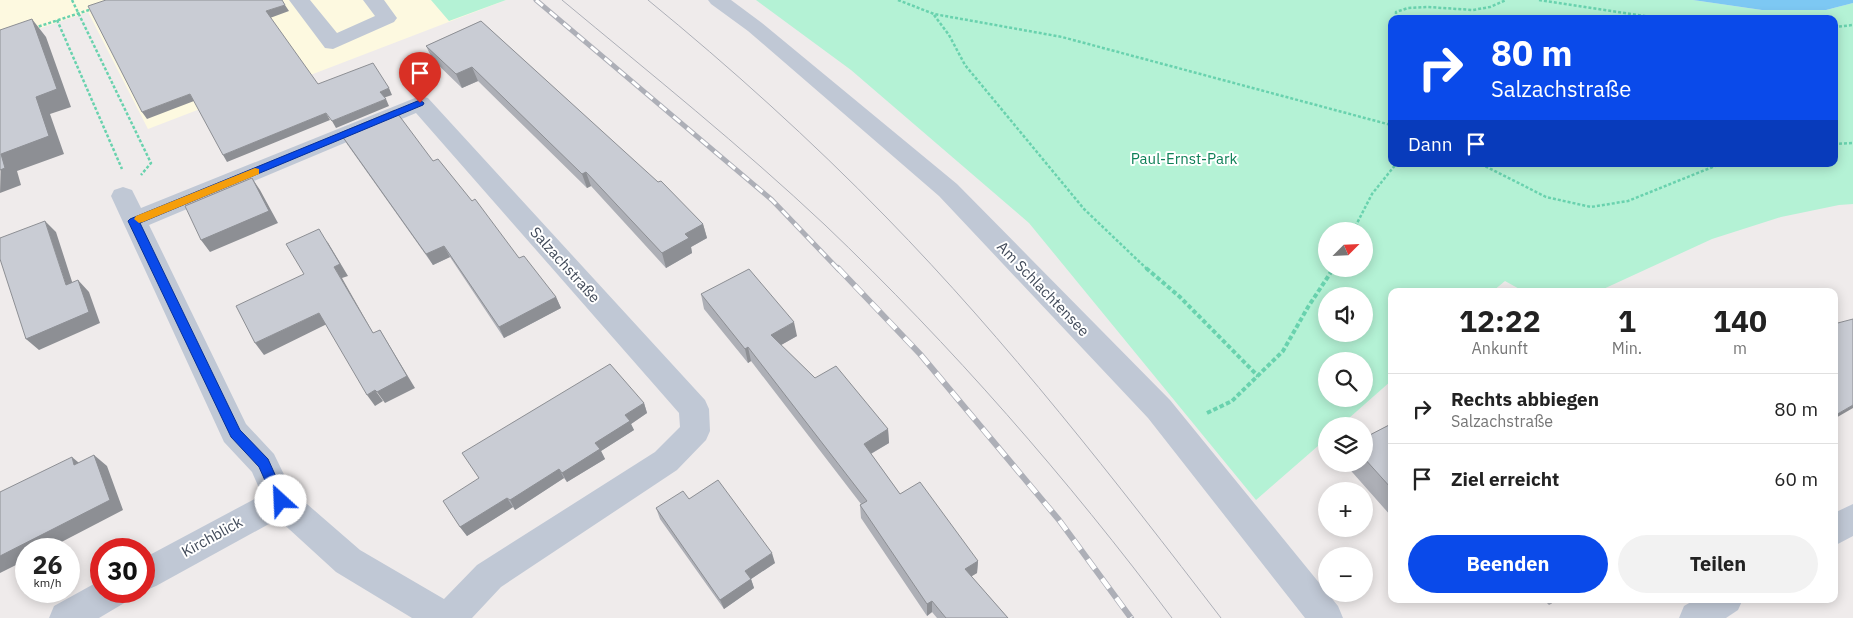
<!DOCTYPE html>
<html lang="de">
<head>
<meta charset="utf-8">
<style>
	:root { --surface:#fff; --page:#f2f2f2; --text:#222; --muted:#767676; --line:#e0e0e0; --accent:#0a4aea }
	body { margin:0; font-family:"IBM Plex Sans",sans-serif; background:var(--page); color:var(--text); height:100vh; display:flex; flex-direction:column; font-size:19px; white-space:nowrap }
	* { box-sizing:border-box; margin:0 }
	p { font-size:16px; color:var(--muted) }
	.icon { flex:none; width:28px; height:28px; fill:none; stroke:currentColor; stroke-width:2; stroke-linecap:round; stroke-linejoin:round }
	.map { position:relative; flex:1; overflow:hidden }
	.sheet { position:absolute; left:1388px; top:288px; width:450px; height:315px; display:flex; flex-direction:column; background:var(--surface); border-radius:10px; box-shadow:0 2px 12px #0003 }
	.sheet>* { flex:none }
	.banner { position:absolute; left:1388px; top:15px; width:450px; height:152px; border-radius:10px; box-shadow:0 2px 12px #0003; background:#0a4aea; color:#fff; overflow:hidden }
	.needle { width:32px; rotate:66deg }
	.fabs { position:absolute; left:1318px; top:222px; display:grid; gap:10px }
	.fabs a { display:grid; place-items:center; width:55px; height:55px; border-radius:50%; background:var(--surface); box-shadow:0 2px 12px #0003; font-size:25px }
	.speed { position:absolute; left:15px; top:538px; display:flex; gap:10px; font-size:25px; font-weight:700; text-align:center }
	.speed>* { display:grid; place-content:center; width:65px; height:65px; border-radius:50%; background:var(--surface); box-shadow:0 2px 12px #0003; line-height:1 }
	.speed small { font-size:12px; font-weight:400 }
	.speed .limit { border:8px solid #d22; background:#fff; color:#111 }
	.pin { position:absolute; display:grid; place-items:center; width:42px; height:42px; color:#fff; margin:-51px -21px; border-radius:50% 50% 50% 0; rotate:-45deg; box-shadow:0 0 5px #0007 }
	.pin .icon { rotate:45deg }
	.me { position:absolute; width:55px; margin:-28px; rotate:335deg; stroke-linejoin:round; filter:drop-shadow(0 0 4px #0008) }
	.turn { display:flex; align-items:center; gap:18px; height:105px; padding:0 20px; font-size:22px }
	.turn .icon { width:65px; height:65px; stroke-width:2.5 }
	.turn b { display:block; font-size:35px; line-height:42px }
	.then { display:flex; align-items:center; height:48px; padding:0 20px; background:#0003; gap:10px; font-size:19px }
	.eta { display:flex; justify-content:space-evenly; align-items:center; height:85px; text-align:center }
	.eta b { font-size:30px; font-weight:800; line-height:35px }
	.action { display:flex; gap:10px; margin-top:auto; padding:10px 20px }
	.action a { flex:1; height:58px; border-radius:30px; background:var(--accent); color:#fff; font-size:20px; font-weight:800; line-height:58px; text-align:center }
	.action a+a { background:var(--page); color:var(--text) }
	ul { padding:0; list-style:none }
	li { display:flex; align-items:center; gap:15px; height:70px; padding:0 20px; border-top:1px solid var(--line) }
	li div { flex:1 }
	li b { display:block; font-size:19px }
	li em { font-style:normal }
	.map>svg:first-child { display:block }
</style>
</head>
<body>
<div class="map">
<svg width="1853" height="618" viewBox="0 0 1853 618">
	<rect width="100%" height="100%" fill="#efebeb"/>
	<!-- commercial -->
	<path fill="#fdf9e0" d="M 0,0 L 506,0 L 287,84 L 283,77 L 148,129 L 88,12 L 0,42 Z"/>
	<!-- green -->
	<path fill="#b4f2d5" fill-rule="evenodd" d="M 431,0 L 506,0 L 449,21 Z
		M 756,0 L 1693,0 L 1762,10 L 1826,10 L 1853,3 L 1853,204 L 1839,205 L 1781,217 L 1712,239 L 1599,291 L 1523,291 L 1505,281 L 1493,291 L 1391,291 L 1391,381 L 1340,426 L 1326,426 L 1326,439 L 1256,500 L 1029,223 L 851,70 ZM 1391,19 L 1834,19 L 1834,164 L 1391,164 ZM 1326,231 L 1364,231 L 1364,269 L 1326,269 ZM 1326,296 L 1364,296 L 1364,334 L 1326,334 ZM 1326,361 L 1364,361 L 1364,399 L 1326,399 Z"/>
	<!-- water -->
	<path fill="#7dc8f3" d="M 1693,0 L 1853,0 L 1853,3 L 1826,10 L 1762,10 Z"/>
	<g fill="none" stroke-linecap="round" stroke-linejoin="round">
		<!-- path-far1 -->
		<path stroke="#69d2ae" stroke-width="2.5" stroke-dasharray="3 2" stroke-linecap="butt" d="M 72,0 L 151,163 L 141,175
			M 898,0 L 934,14 L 1062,37 L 1391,125
			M 1539,0 L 1664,19
			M 934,15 L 949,35 L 965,65 L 1084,209 L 1148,270
			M 1396,19 L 1396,12 L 1408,8 L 1428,7 L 1473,10 L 1490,7 L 1506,0
			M 57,20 L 122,169
			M 1834,27 L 1853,25
			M 34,28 L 92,9
			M 1834,144 L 1853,143
			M 1481,164 L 1546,197 L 1591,207 L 1628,201 L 1720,164
			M 1353,231 L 1372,194 L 1396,164"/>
		<!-- path -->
		<path stroke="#69d2ae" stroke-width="4" stroke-dasharray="4.5 2.5" stroke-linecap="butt" d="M 1146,268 L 1180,297 L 1258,376
			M 1207,413 L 1232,401 L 1283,351 L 1308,307 L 1333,269"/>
		<!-- minor -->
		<path fill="#c0c8d5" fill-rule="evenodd" d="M 289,0 L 310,0 L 337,33 L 375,16 L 363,0 L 384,0 L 397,18 L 394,22 L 333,49 L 325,48 Z
			M 708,0 L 731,0 L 762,23 L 957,184 L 1170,400 L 1338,606 L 1343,618 L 1305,618 L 1148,418 L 939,196 L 748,31 L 711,4 Z
			M 420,96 L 428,98 L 705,400 L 709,409 L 710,431 L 706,440 L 677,470 L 501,587 L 472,618 L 412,618 L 336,572 L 278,519 L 156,586 L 144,591 L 144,558 L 262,495 L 252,472 L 224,442 L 111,196 L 114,190 L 123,187 L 132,190 L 141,208 ZM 416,113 L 679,413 L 680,427 L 655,452 L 477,565 L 444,599 L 360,550 L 292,491 L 274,454 L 246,424 L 149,225 Z
			M 1853,504 L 1853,536 L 1834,546 L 1834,513 Z
			M 101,580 L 101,591 L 131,591 L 126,602 L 99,618 L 49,618 L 54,606 Z
			M 1696,599 L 1743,599 L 1738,610 L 1726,618 L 1679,618 L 1684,606 Z"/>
		<!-- tram -->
		<path stroke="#adafb7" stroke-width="1" d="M 562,0 C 651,74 741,146 825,225 C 952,346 1067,478 1172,618
			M 648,0 C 731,68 811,140 886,217 C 1008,342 1115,480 1221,618"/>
		<!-- rail-far1 casing -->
		<g stroke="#adafb7" stroke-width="5">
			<path id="rail-far1" d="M 536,0 L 772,200 L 839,270"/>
		</g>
		<!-- rail casing -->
		<g stroke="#adafb7" stroke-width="6">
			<path id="rail" d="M 838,268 L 920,354 L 1059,520 L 1131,618"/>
		</g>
		<!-- rail-far1 -->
		<use href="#rail-far1" stroke="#fff" stroke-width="3" stroke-dasharray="9" stroke-linecap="butt"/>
		<!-- rail -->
		<use href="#rail" stroke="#fff" stroke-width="4.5" stroke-dasharray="12" stroke-linecap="butt"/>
	</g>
	<!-- wall -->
	<path fill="#adafb6" d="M 481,21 L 703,224 L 707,238 L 691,247 L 692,253 L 666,268 L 591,186 L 587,188 L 478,81 L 462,88 L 433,60 L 426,46 Z
		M 340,133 L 433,161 L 472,201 L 519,258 L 556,297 L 561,308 L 504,338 L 450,257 L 433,265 L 347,144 Z
		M 701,294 L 797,336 L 781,345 L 815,378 L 888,429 L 889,443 L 871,454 L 900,494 L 978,561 L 977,573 L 971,576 L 1008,618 L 937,618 L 932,612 L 927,616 L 861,518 L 860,505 L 861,504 L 751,361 L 748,363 L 704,309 Z
		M 644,403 L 647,413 L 631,424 L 634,430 L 601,451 L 605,459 L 567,482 L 564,478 L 515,510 L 513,507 L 467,536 L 460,527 L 479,479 Z
		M 1391,424 L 1391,516 L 1345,464 L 1364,464 L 1364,438 Z
		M 689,499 L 775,563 L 751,579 L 754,588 L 724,609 L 660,519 L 656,508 Z
		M 1543,599 L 1558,599 L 1549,605 Z"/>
	<!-- shaded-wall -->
	<path fill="#8d8f94" d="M 285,5 L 289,11 L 270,18 L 266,11 Z
		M 32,19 L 46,37 L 71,107 L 50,114 L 64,154 L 17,171 L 21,185 L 0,193 L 1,154 L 36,97 Z
		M 472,67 L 478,81 L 462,88 L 456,74 Z
		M 389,88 L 392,95 L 383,98 L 380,92 Z
		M 190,94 L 194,101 L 147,119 L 142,112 Z
		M 386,99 L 389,106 L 336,128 L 332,121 Z
		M 326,113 L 330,120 L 227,162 L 223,155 Z
		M 586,172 L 591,186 L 587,188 L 582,174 Z
		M 252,178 L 260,190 L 278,223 L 210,252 L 201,240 Z
		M 45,221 L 56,232 L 77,297 L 66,285 Z
		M 703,224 L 707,238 L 691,247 L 692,253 L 666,268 L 662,253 L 685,234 Z
		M 327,241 L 348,276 L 342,278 L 380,345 L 373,333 L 334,267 Z
		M 444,246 L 450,257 L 433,265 L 426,254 Z
		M 78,280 L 89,292 L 100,323 L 39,350 L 26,339 Z
		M 556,297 L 561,308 L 504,338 L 499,327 Z
		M 319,313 L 327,324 L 264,355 L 255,343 Z
		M 794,322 L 797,336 L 774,349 L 771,335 Z
		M 380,330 L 415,388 L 385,403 L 377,392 Z
		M 748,347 L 751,361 L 748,363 L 745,349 Z
		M 375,390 L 383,401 L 375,406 L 367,395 Z
		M 644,403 L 647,413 L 631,424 L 634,430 L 601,451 L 605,459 L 567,482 L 562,473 L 625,415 Z
		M 1853,405 L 1853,408 L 1834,419 L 1834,416 Z
		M 888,429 L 889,443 L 865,457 L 864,444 Z
		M 94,455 L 107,466 L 123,510 L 48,549 L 26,549 L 26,560 L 0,573 L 0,556 Z
		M 72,457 L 85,468 L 74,465 Z
		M 559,469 L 564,478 L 515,510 L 510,500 Z
		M 507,498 L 513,507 L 467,536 L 460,527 Z
		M 772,553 L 775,563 L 751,579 L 754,588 L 724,609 L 720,600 L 745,571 Z
		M 978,561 L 977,573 L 964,581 L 965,569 Z
		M 1556,599 L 1558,599 L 1549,605 Z
		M 932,601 L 932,612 L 927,616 L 927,604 Z"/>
	<!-- building -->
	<path fill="#c9ccd4" stroke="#8d8f94" d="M 106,0 L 282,0 L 285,5 L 266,11 L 318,84 L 373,63 L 389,88 L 380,92 L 386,99 L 332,121 L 326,113 L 223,155 L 190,94 L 142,112 L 88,6 Z
		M 32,19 L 57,89 L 36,97 L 49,136 L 1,154 L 5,168 L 0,170 L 0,30 Z
		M 481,21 L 658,182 L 661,181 L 703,224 L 685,234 L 689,238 L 662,253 L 586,172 L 582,174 L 472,67 L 456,74 L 426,46 Z
		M 395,110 L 433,161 L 438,159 L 472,201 L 475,199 L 519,258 L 524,256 L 556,297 L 499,327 L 444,246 L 426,254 L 340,133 Z
		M 252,178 L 269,211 L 201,240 L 185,206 Z
		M 45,221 L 66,285 L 78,280 L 89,312 L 26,339 L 0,259 L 0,238 Z
		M 319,229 L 340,264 L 334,267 L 373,333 L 380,330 L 407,376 L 377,392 L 375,390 L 367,395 L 319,313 L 255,343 L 236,306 L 304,274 L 286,244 Z
		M 749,269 L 794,322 L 771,335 L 815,378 L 836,366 L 888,429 L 864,444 L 900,494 L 920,482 L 978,561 L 965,569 L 1008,618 L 946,618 L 932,601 L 927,604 L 860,505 L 867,501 L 748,347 L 745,349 L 701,294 Z
		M 1853,319 L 1853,405 L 1834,416 L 1834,324 Z
		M 610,364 L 644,403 L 625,415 L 630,421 L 595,443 L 600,449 L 562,473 L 559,469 L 510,500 L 507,498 L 460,527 L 443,501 L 479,478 L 462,453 Z
		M 1391,424 L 1391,488 L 1364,458 L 1364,438 Z
		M 94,455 L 110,500 L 0,556 L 0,492 L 72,457 L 74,465 Z
		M 718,480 L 772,553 L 745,571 L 751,579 L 720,600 L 656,508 L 683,491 L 689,499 Z"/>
	<!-- route -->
	<path fill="#0a4aea" stroke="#063098" d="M 420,100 L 424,103 L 423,105 L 140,223 L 240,430 L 268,459 L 287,501 L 285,505 L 281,506 L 276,505 L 259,467 L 231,437 L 128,221 L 130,219 Z"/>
	<!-- slow -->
	<path fill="#f59e0b" d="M 255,168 L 259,169 L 259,174 L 143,222 L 139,223 L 134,219 L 136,216 Z"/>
	<g text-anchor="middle" stroke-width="4" stroke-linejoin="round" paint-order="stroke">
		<!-- park labels -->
		<g font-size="15" fill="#0f8058" stroke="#fff">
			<text x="1184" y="164">Paul-Ernst-Park</text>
		</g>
		<!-- street labels -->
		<g font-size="15" fill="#424b5a" stroke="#fff">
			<text transform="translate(565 265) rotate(48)" y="5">Salzachstraße</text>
			<text transform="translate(1043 289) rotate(46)" y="5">Am Schlachtensee</text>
			<text transform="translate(212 537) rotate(-29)" y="5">Kirchblick</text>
		</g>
	</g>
</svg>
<div class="fabs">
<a><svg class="needle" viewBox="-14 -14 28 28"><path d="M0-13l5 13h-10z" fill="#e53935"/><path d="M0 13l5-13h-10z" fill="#767676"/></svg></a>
<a><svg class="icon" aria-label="sound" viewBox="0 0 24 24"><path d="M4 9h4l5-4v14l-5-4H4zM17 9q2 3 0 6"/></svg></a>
<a><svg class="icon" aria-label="search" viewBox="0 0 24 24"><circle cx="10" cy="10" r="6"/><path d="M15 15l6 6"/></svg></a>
<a><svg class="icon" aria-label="layers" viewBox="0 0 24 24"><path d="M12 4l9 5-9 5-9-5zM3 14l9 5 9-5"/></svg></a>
<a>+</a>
<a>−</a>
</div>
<div class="speed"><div>26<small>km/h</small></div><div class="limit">30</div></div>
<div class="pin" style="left:420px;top:103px;background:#d93025"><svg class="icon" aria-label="arrive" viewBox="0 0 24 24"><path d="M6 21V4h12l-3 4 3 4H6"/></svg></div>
<svg class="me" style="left:281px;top:501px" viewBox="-20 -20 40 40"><circle r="19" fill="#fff"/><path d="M0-13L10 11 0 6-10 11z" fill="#0a4aea"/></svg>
<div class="banner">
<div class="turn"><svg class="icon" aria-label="right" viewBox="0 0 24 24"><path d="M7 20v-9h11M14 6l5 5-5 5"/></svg><div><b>80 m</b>Salzachstraße</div></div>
<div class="then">Dann<svg class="icon" aria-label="arrive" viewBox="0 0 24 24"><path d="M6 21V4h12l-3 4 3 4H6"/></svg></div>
</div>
<section class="sheet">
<div class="eta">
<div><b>12:22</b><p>Ankunft</p></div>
<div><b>1</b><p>Min.</p></div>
<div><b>140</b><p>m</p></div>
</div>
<ul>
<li><svg class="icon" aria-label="right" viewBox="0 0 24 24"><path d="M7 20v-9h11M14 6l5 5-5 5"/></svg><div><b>Rechts abbiegen</b><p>Salzachstraße</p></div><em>80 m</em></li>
<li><svg class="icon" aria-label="arrive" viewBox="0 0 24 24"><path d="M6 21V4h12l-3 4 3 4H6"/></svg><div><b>Ziel erreicht</b></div><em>60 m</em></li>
</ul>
<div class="action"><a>Beenden</a><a>Teilen</a></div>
</section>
</div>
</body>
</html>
